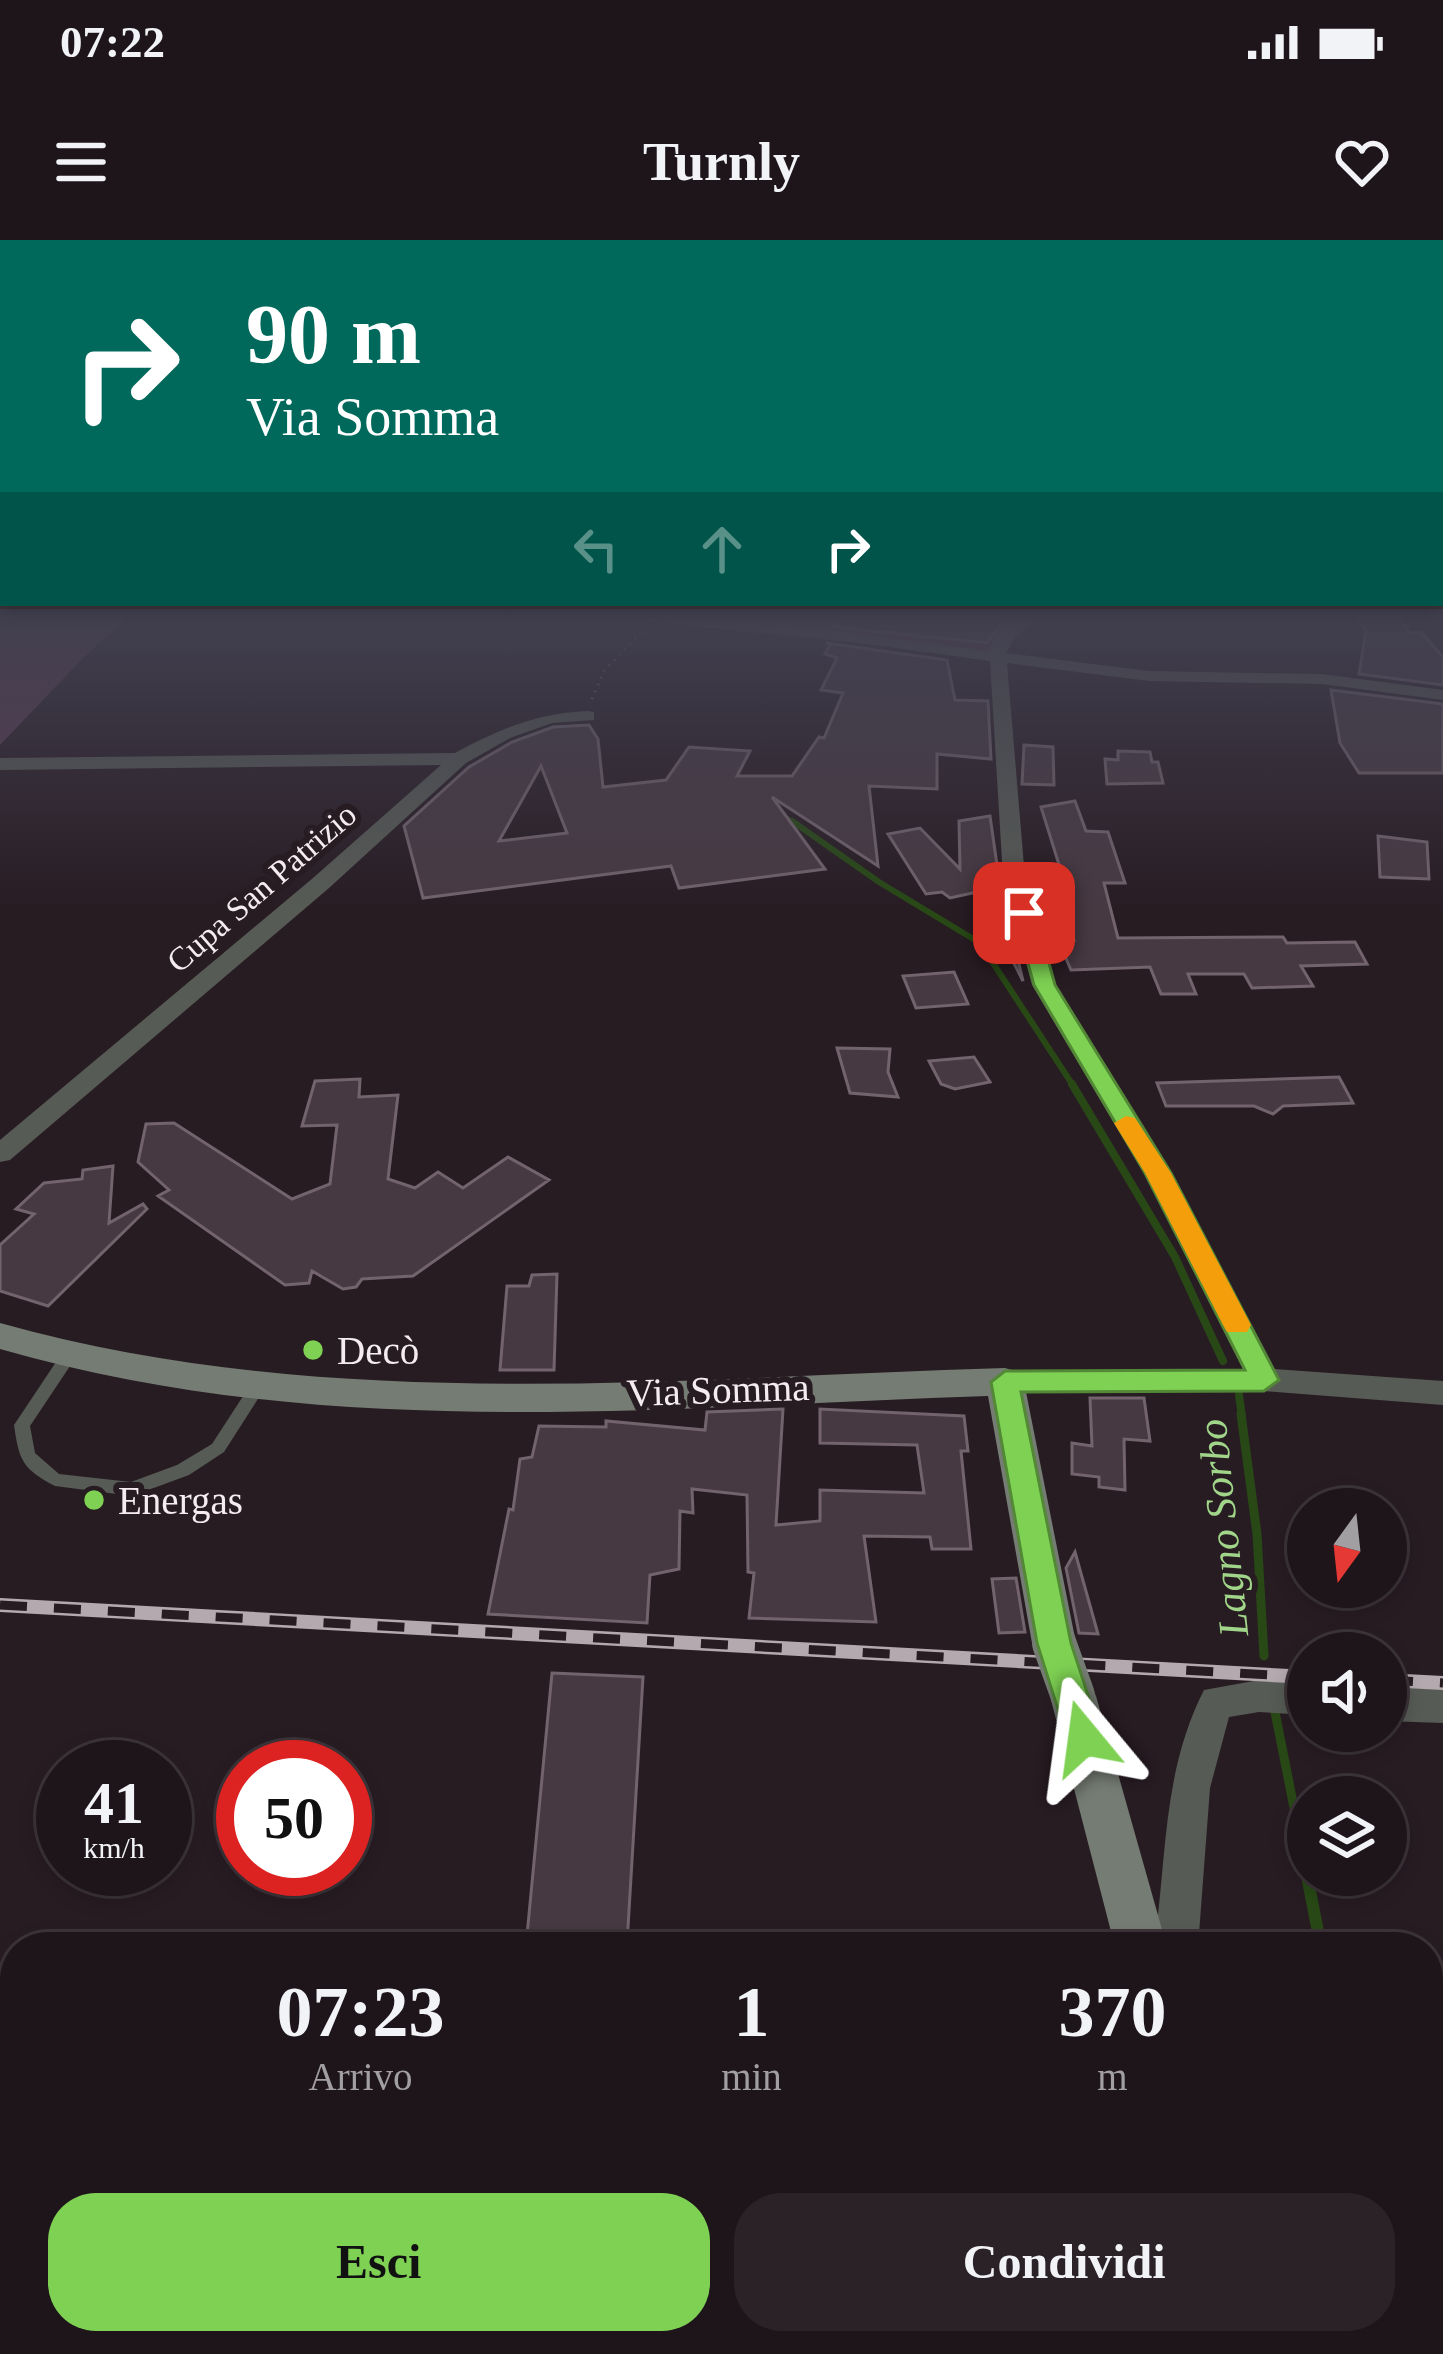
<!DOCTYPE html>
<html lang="it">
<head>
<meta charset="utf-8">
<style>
	:root { --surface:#1e151a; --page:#2b2227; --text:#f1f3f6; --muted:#a19fa2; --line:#3c3439; --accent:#7ed153 }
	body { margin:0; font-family:Georgia,serif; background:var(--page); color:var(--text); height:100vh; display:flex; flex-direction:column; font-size:45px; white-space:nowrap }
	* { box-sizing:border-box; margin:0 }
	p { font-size:39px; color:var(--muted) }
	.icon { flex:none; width:66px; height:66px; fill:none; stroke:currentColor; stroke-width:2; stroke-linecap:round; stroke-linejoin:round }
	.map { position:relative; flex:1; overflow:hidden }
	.drawer { position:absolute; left:0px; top:1692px; width:1443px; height:423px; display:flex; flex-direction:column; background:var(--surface); border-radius:48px 48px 0 0; box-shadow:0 6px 18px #0003,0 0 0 3px var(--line) }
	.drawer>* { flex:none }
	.hud { position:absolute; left:0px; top:0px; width:1443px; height:366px; box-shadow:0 6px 18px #0003,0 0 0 3px var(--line); background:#00695c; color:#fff; overflow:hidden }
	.needle { width:78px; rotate:195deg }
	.controls { position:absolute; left:1287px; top:1248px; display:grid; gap:24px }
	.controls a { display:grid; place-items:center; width:120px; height:120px; border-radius:50%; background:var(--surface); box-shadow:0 6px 18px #0003,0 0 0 3px var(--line); font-size:60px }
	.speed { position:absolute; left:36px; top:1500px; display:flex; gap:24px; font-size:60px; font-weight:700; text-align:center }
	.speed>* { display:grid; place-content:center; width:156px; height:156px; border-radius:50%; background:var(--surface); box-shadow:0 6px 18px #0003,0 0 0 3px var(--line); line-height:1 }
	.speed small { font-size:30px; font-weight:400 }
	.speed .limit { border:18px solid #d22; background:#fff; color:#111 }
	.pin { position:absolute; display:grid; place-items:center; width:102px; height:102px; color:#fff; margin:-51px; border-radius:24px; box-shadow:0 6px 18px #0006 }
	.me { position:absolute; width:132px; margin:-66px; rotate:344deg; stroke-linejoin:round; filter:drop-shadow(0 0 9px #0008) }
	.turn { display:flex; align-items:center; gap:42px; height:252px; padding:0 48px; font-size:54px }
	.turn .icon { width:156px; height:156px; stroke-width:2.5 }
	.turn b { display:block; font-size:84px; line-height:102px }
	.lanes { display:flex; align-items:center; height:114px; padding:0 48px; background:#0003; justify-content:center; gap:60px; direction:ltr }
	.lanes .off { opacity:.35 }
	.eta { display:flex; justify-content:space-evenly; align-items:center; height:204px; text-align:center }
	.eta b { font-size:72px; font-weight:800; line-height:84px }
	.action { display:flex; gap:24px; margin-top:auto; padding:24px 48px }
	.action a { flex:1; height:138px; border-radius:48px; background:var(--accent); color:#111; font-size:48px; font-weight:800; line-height:138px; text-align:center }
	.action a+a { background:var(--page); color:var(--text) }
	.status { display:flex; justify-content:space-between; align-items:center; height:84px; padding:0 60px; background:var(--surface); direction:ltr }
	.status svg { height:33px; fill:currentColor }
	header { display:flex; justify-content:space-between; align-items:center; height:156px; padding:0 48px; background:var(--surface); font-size:54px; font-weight:800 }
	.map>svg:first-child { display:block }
</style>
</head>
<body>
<div class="status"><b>07:22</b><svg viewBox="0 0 49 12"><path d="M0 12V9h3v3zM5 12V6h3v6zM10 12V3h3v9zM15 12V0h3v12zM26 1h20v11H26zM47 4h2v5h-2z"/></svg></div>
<header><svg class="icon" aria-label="menu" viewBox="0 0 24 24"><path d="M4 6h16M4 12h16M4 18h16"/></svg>Turnly<svg class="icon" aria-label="heart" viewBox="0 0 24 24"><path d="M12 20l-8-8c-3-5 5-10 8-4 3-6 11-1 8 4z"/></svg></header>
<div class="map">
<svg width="1443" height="2114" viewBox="0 0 1443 2114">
	<rect width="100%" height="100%" fill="#281c23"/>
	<!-- green -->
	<path fill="#5b3b50" d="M 0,374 L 132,374 L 84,417 L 0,505 Z
		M 643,374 L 1044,374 L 990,417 L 644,381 Z"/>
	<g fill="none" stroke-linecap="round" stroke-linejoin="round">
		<!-- stream-far4 -->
		<path stroke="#284916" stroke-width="4.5" d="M 783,575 L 796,584"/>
		<!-- stream-far3 -->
		<path stroke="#284916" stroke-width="6" d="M 792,581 L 879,642 L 980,703 L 1074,847"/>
		<!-- stream-far2 -->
		<path stroke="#284916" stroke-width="8" d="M 1072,844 L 1175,1017 L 1223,1121
			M 1239,1155 L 1242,1177"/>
		<!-- stream-far1 -->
		<path stroke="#284916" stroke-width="9" d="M 1241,1174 L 1257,1294 L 1264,1416
			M 1275,1472 L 1299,1593"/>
		<!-- stream -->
		<path stroke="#284916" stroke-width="12" d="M 1298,1590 L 1321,1707
			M 1408,2100 L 1411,2114"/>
	</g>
	<!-- building -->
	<path fill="#473942" stroke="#72636c" stroke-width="3" fill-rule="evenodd" d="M 894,374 L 1017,374 L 1000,385 L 987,403 L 834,387 L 837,379 L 849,381 L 854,376 L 890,381 Z
		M 1355,374 L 1397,374 L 1410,393 L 1421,392 L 1443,417 L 1443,445 L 1359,434 L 1366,391 Z
		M 826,403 L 947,420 L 955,460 L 988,461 L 991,519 L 937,514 L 937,549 L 869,546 L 878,626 L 772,557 L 825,629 L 679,648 L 671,626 L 423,658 L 404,586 L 469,527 L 512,502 L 553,487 L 589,485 L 598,499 L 603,547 L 666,540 L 689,507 L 750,511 L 737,536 L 792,536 L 819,497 L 824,498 L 843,453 L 821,450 L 837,418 L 825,414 L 830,405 ZM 541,526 L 567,593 L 499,601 Z
		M 1331,450 L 1443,464 L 1443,533 L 1359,533 L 1340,503 Z
		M 1024,505 L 1053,507 L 1054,545 L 1022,544 Z
		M 1118,511 L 1150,512 L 1152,522 L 1158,522 L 1163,543 L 1107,544 L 1105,519 L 1118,520 Z
		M 1075,561 L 1086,591 L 1108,592 L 1125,643 L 1104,643 L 1118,698 L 1283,697 L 1287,703 L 1355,702 L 1367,724 L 1301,726 L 1313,746 L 1252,748 L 1244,734 L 1188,734 L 1196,754 L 1161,754 L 1150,727 L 1071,730 L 1058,700 L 1074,700 L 1061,660 L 1070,660 L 1041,567 Z
		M 990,576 L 999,639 L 1023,741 L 977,652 L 950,658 L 942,652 L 926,654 L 888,594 L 920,588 L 960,629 L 959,581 Z
		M 1378,596 L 1427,602 L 1429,639 L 1380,637 Z
		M 954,732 L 968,764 L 916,768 L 903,736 Z
		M 837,808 L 890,809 L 888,832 L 898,857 L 850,853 Z
		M 974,817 L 990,842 L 955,849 L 941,844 L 929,821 Z
		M 1339,837 L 1353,863 L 1283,866 L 1273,874 L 1254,866 L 1166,866 L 1157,843 Z
		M 360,839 L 359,857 L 398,855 L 388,939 L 415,948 L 438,932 L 463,948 L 508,917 L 549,940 L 413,1036 L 362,1039 L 356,1047 L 343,1049 L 312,1031 L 309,1043 L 285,1045 L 158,956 L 169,950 L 138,922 L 146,884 L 174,883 L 292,959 L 330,944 L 337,885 L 302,886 L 315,841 Z
		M 113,926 L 109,983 L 143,964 L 147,969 L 48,1066 L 0,1051 L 0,1005 L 34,974 L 16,969 L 44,943 L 82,939 L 83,930 Z
		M 557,1034 L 554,1130 L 500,1130 L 507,1046 L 529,1046 L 532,1035 Z
		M 1090,1158 L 1144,1158 L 1150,1201 L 1124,1199 L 1125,1250 L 1099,1247 L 1099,1237 L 1072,1234 L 1072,1203 L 1092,1206 Z
		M 783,1169 L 776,1285 L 820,1281 L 820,1250 L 924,1253 L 917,1205 L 820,1203 L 820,1169 L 964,1176 L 968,1211 L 961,1211 L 971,1309 L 932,1309 L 930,1297 L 864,1296 L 876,1382 L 749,1378 L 754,1333 L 748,1332 L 747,1255 L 692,1249 L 693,1273 L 680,1271 L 679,1329 L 650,1335 L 647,1383 L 488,1374 L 509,1269 L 513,1270 L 520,1219 L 532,1217 L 539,1186 L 606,1187 L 606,1181 L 705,1190 L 707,1172 Z
		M 1075,1312 L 1098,1394 L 1079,1393 L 1066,1328 Z
		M 1016,1338 L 1025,1392 L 999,1393 L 992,1339 Z
		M 552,1433 L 643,1437 L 627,1704 L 526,1706 Z"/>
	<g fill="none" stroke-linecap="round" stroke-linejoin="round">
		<!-- path -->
		<path stroke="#6e6369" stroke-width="3" stroke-dasharray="1.5 6" stroke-linecap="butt" d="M 592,459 L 604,431 L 645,388"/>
		<!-- lane -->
		<path fill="#575b55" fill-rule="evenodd" d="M 68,1111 L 76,1117 L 30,1186 L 35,1213 L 59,1234 L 131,1242 L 177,1225 L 212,1204 L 249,1147 L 261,1147 L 263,1151 L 224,1212 L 189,1235 L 132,1256 L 55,1246 C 22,1229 19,1220 14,1185 L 62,1113 Z"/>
		<!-- street -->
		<path fill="#575b55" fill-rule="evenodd" d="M 649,374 L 697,374 L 989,411 C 997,385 1018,374 1044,374 L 1018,392 L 1006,413 L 1149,431 L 1322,434 L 1443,450 L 1443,460 L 1322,444 L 1149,441 L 1007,423 L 1025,638 L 1056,745 L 1172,933 L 1274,1129 L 1443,1141 L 1443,1165 L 1264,1151 L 994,1150 L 989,1142 L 994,1134 L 1005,1131 L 1243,1129 L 1144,933 L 1032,745 L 1003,638 L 990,421 Z
			M 588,471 L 594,472 L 594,480 L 552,483 L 510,498 L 466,523 L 329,648 L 10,920 L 0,922 L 0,900 L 313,638 L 441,525 L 0,530 L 0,518 L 455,513 C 499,489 538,473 588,471 Z
			M 1259,1440 L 1308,1443 L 1308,1475 L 1259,1472 L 1229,1477 L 1210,1548 L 1198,1707 L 1154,1707 C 1167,1618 1162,1532 1204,1450 Z
			M 1386,1447 L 1443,1449 L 1443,1483 L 1386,1481 Z"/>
		<!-- secondary -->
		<path fill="#757c73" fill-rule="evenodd" d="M 0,1083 C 329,1175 668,1138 1005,1128 L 1018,1132 L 1024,1142 L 1076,1403 L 1070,1416 L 1054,1422 L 1038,1416 L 1032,1403 L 988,1156 C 653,1167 327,1203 0,1109 Z
			M 1073,1436 L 1089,1442 L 1096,1456 L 1167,1707 L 1115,1707 L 1050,1456 L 1057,1442 Z
			M 1218,2100 L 1280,2100 L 1284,2114 L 1222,2114 Z"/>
		<!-- rail casing -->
		<g stroke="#b3a9ae" stroke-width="14">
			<path id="rail" d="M 0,1365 L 1308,1437
				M 1386,1440 L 1443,1443"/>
		</g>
		<!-- rail -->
		<use href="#rail" stroke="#281c23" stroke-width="9" stroke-dasharray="27" stroke-linecap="butt"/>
		<!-- secondary-bridge -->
		<path stroke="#757c73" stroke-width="44" d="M 1054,1403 L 1073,1456"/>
	</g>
	<!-- sky -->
	<linearGradient id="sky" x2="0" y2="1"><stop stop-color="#160f13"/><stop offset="0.56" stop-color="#424050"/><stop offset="1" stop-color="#424050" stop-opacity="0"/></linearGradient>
	<rect width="1443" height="670" fill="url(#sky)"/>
	<!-- route -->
	<path fill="#7ed153" stroke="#528836" stroke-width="3" d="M 1024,667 L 1035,673 L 1055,745 L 1171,933 L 1279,1140 L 1264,1151 L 1021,1152 L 1071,1403 L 1102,1498 L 1097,1509 L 1084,1514 L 1072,1509 L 1067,1498 L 1037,1403 L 991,1142 L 1005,1131 L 1245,1130 L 1145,933 L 1034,745 L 1014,673 Z"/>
	<!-- slow -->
	<path fill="#f59e0b" d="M 1126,876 L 1135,878 L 1171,933 L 1251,1085 L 1247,1092 L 1227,1092 L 1223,1085 L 1145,933 L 1114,883 Z"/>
	<!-- markers -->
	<g fill="#7ed153" stroke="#281c23" stroke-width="4.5">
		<circle cx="313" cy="1110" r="12"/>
		<circle cx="94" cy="1260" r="12"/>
	</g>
	<g text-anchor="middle" stroke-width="12" stroke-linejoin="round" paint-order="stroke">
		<!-- far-street labels -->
		<g font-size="33" fill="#f5ecf1" stroke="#281c23">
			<text transform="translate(261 647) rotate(-41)" y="12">Cupa San Patrizio</text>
		</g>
		<!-- poi labels -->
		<g font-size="39" fill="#f5ecf1" stroke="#281c23" text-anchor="start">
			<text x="337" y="1124">Decò</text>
			<text x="118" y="1274">Energas</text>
		</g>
		<!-- street labels -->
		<g font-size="39" fill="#f5ecf1" stroke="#281c23">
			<text transform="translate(718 1149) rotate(-2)" y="14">Via Somma</text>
		</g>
		<!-- water labels -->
		<g font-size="42" font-style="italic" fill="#a1d68a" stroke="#281c23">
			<text transform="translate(1222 1288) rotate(-96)" y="15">Lagno Sorbo</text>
		</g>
	</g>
</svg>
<div class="controls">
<a><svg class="needle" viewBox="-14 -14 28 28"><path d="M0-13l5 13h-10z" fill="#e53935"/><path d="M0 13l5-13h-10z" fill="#a19fa2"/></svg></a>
<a><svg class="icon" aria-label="sound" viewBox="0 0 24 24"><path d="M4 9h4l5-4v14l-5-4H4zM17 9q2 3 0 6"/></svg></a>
<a><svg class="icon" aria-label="layers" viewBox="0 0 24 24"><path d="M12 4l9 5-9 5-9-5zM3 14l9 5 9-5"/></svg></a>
</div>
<div class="speed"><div>41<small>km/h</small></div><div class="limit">50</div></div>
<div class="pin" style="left:1024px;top:673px;background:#d93025"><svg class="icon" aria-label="arrive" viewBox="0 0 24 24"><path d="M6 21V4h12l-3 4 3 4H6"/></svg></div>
<svg class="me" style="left:1084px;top:1498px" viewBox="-20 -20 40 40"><path d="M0-17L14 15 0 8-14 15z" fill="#7ed153" stroke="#fff" stroke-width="4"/></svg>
<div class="hud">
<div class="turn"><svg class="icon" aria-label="right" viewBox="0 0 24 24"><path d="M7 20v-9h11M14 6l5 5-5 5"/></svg><div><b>90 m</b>Via Somma</div></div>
<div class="lanes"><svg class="icon off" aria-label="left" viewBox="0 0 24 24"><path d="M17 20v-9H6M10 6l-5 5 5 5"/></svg><svg class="icon off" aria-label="ahead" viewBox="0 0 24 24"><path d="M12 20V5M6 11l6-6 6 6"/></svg><svg class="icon" aria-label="right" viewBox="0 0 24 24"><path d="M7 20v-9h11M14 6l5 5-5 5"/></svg></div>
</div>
<section class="drawer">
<div class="eta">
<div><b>07:23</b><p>Arrivo</p></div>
<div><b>1</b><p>min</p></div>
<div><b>370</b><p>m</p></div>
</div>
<div class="action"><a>Esci</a><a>Condividi</a></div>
</section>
</div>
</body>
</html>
